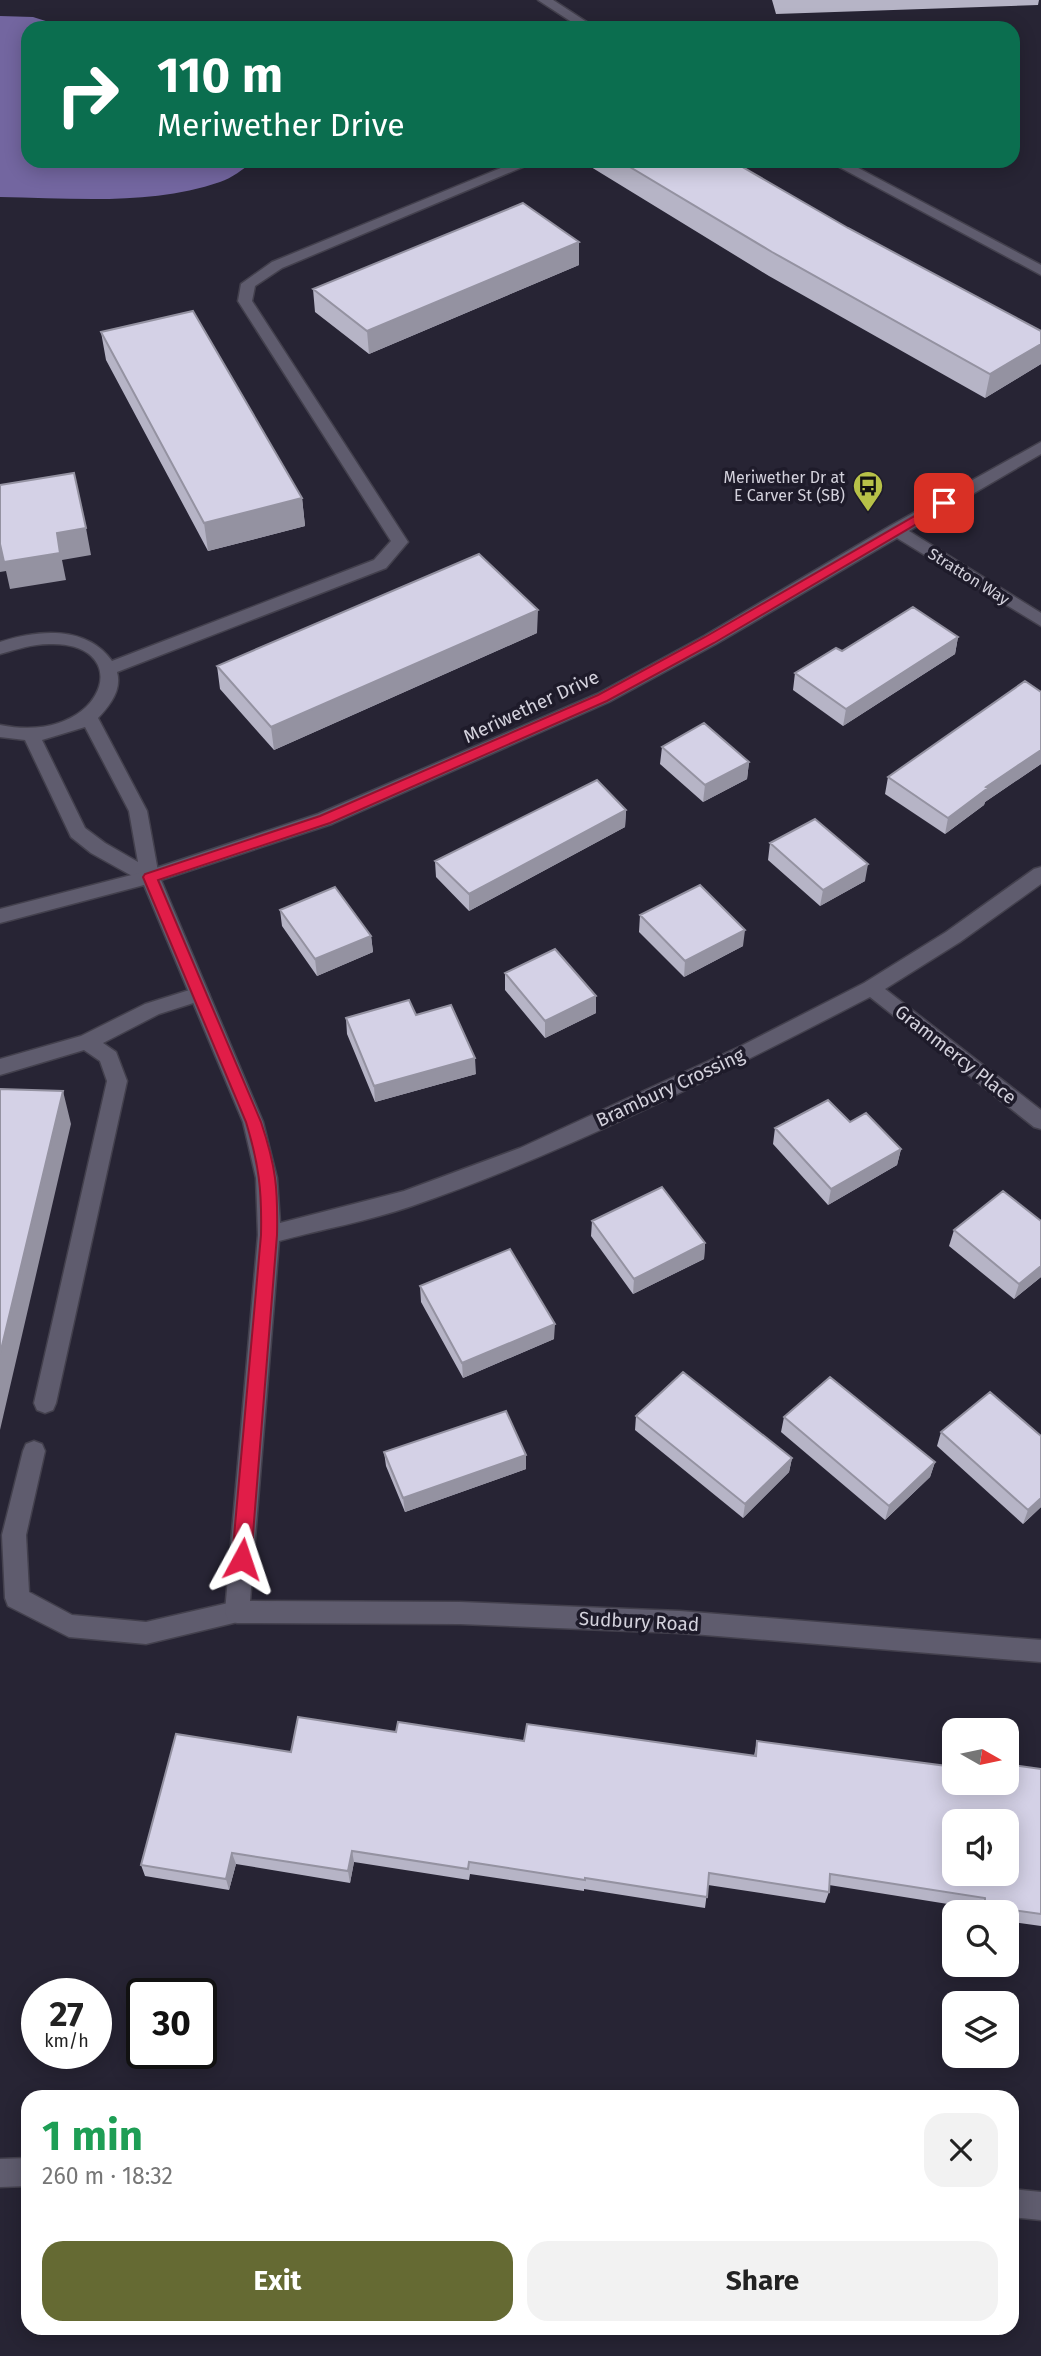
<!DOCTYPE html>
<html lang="en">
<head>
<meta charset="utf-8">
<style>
	:root { --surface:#fff; --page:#f2f2f2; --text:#222; --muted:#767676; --accent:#656a33 }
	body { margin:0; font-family:"Fira Sans",sans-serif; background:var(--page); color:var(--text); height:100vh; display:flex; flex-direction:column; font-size:26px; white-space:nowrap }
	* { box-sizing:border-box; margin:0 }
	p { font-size:23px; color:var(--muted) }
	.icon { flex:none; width:38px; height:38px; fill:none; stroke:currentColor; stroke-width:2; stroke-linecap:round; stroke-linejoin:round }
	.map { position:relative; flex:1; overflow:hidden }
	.drawer { position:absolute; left:21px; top:2090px; width:998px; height:245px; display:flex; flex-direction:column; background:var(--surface); border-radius:21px; box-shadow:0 4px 18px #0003 }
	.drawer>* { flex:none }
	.top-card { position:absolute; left:21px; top:21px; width:999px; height:147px; border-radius:21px; box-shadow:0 4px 18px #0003; background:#0b6e4f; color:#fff; overflow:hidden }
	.needle { width:46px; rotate:99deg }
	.fabs { position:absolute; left:942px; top:1718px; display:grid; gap:14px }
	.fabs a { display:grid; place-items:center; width:77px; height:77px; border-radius:14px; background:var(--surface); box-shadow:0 4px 18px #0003; font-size:35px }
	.speed { position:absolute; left:21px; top:1978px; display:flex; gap:14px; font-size:35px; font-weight:700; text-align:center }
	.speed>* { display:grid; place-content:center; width:91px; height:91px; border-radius:50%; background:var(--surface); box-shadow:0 4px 18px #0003; line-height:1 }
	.speed small { font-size:18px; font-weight:400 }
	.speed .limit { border:4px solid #111; border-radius:10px; background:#fff; color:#111 }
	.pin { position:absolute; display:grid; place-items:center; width:60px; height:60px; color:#fff; margin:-30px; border-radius:14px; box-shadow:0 4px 10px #0006 }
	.me { position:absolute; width:77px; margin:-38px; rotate:5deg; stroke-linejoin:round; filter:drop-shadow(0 0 5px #0008) }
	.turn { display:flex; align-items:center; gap:24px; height:147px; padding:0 21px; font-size:32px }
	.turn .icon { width:91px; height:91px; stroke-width:2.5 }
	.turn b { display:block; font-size:49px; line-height:60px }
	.round { display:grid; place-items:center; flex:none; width:74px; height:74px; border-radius:21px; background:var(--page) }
	.head { display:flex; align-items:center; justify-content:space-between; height:119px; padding:0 21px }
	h1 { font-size:42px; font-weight:700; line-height:52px; color:#1e9e55 }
	.action { display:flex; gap:14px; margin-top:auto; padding:14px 21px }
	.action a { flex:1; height:80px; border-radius:21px; background:var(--accent); color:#fff; font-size:28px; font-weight:700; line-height:80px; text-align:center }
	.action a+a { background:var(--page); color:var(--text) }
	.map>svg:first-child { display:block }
</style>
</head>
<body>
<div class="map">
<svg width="1041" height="2356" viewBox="0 0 1041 2356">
	<rect width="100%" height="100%" fill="#272434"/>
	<!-- water -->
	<path fill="#7366a0" d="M 0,16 L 33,17 L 68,28 L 28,28 L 28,161 L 253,162 C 243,169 232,178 220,182 C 151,206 72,198 0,197 Z"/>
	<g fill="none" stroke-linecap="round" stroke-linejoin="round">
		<!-- service casing -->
		<g stroke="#43404d" stroke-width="3">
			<path id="service" d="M 518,161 L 537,161 L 282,268 L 255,286 L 252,301 L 408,542 L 386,568 L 117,672 C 122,690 110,705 98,718 L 147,811 L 159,877 L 157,882 L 143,882 L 91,853 L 71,837 L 25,740 L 0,737 L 0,725 C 102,746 138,645 53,644 C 35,643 18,649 0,654 L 0,642 C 38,630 86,625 112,661 L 374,560 L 391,541 L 238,301 L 241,284 L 272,262 ZM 85,727 L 129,811 L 138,862 L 105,843 L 85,828 L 42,740 Z
				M 199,987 L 206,989 L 209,994 L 206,999 L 159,1014 L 103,1043 L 116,1052 L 127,1081 L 56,1403 L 53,1410 L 45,1413 L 37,1410 L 34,1403 L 107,1081 L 100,1061 L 84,1050 L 0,1075 L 0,1059 L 81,1036 L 145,1004 Z
				M 34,1441 L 42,1444 L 45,1451 L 26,1535 L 29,1592 L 72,1615 L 146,1622 L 237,1601 L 246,1604 L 249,1612 L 246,1620 L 146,1644 L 69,1637 L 8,1606 L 5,1598 L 2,1535 L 23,1451 L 26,1444 Z"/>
		</g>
		<!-- minor casing -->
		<g stroke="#43404d" stroke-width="3">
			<path id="minor" d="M 1041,442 L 1041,454 L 909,531 L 1041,613 L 1041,626 L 897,538 L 716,644 L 609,702 L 332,824 L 161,880 L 263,1122 L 277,1178 L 280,1223 L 404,1191 L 520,1148 L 741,1046 L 864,983 L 946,932 L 1034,869 L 1041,867 L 1041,884 L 960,942 L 885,989 L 1041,1110 L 1041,1129 L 1034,1127 L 870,997 C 721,1074 570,1151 412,1206 C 369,1221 323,1229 279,1241 L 250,1601 L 460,1602 L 680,1611 L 1041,1640 L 1041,1662 L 680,1633 L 460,1624 L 237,1623 L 228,1620 L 225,1612 L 258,1235 L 256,1178 L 243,1122 L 144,885 L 0,923 L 0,909 L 147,871 L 318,814 L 597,694 L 704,636 L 890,526 Z"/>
		</g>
		<!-- tertiary casing -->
		<g stroke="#43404d" stroke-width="3">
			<path id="tertiary" d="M 538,0 L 553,0 L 596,28 L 581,28 Z
				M 828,161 L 845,161 L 1041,265 L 1041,275 Z
				M 28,2158 L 28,2186 L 0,2187 L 0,2159 Z
				M 1012,2189 L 1041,2192 L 1041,2220 L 1012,2217 Z"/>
		</g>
		<!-- service -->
		<use href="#service" fill="#5f5c6e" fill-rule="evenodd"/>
		<!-- minor -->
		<use href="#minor" fill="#5f5c6e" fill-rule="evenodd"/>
		<!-- tertiary -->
		<use href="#tertiary" fill="#5f5c6e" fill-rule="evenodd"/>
	</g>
	<!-- wall -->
	<path fill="#b6b4c6" d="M 772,0 L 1039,0 L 1038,5 L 776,14 Z
		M 591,161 L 732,161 L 848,228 L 1041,331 L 1041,364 L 985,398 L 769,276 L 591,167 Z
		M 579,265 L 369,354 L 315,312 L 313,289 Z
		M 101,332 L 302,498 L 305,526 L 208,551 L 106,360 Z
		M 537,633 L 274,750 L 220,689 L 217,666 Z
		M 958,637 L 955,654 L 843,726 L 793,690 L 795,673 L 842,651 Z
		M 1041,692 L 1041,764 L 985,802 L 984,805 L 945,834 L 885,794 L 888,777 Z
		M 662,747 L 749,762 L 747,779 L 703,802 L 660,764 Z
		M 626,810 L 625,827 L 469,911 L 436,877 L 435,861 Z
		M 770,843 L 865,881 L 820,906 L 768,860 Z
		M 280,910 L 371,936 L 373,952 L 317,976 L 282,926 Z
		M 640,915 L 743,946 L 684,977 L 639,932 Z
		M 505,973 L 596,996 L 596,1013 L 545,1038 L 505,990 Z
		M 416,1015 L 476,1074 L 375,1102 L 347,1034 L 346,1018 Z
		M 850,1122 L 901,1149 L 897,1165 L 828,1205 L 773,1144 L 775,1128 Z
		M 592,1221 L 705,1243 L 704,1259 L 633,1294 L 591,1236 Z
		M 1041,1221 L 1041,1277 L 1014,1299 L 949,1246 L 954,1230 Z
		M 420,1286 L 554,1339 L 463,1378 L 421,1302 Z
		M 636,1416 L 792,1458 L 789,1472 L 743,1518 L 635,1430 Z
		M 784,1417 L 935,1462 L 930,1477 L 885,1520 L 781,1432 Z
		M 941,1432 L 1041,1436 L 1041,1507 L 1023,1524 L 937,1446 Z
		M 384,1452 L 526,1469 L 405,1512 L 386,1466 Z
		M 396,1732 L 754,1756 L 757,1741 L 954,1783 L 1041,1769 L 1041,1926 L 1006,1921 L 1006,1913 L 979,1913 L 979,1909 L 829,1885 L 829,1892 L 825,1903 L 708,1885 L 705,1908 L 584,1889 L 584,1891 L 470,1874 L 469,1880 L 354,1862 L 350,1883 L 236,1864 L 229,1890 L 145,1876 L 141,1865 L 291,1752 Z"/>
	<!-- shaded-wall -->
	<path fill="#9492a1" d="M 579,242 L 579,265 L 369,354 L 367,331 Z
		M 1041,344 L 1041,364 L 985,398 L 990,374 Z
		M 302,498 L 305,526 L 208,551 L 204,523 Z
		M 86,528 L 91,555 L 62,560 L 66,580 L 10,589 L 6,571 L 0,572 L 0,544 L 57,533 Z
		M 538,610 L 537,633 L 274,750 L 271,727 Z
		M 958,637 L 955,654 L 843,726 L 846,709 Z
		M 1041,750 L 1041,764 L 985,802 L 984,805 L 945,834 L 948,818 L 986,787 Z
		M 749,762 L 747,779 L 703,802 L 705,785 Z
		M 626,810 L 625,827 L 469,911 L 469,894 Z
		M 868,864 L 865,881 L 820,906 L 823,890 Z
		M 745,930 L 743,946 L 684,977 L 685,961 Z
		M 371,936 L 373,952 L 317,976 L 315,959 Z
		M 596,996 L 596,1013 L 545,1038 L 545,1021 Z
		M 475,1058 L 476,1074 L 375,1102 L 374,1086 Z
		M 63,1091 L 71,1124 L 0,1430 L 0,1354 Z
		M 901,1149 L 897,1165 L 828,1205 L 831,1189 Z
		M 705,1243 L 704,1259 L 633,1294 L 634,1279 Z
		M 1041,1266 L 1041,1277 L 1014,1299 L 1019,1284 Z
		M 555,1324 L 554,1339 L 463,1378 L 462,1363 Z
		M 526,1455 L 526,1469 L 405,1512 L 403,1498 Z
		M 792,1458 L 789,1472 L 743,1518 L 745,1504 Z
		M 935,1462 L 930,1477 L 885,1520 L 889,1506 Z
		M 1041,1498 L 1041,1507 L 1023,1524 L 1028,1510 Z
		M 352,1851 L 354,1862 L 350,1883 L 348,1871 Z
		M 232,1853 L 236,1864 L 229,1890 L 226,1879 Z"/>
	<!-- building -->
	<path fill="#d4d1e6" stroke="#9492a1" stroke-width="2" fill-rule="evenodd" d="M 620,161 L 732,161 L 848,228 L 1041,331 L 1041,344 L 990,374 L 772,252 Z
		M 523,203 L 579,242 L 367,331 L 313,289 Z
		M 193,311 L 302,498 L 204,523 L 101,332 Z
		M 74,473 L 86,528 L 57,533 L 60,553 L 4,562 L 0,544 L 0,485 Z
		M 479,554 L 538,610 L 271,727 L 217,666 Z
		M 913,607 L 958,637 L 846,709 L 795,673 L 836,648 L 842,651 Z
		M 1025,681 L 1041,692 L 1041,750 L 986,787 L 988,788 L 948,818 L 888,777 Z
		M 704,723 L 749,762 L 705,785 L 662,747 Z
		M 597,780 L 626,810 L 469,894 L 435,861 Z
		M 815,819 L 868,864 L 823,890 L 770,843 Z
		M 700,885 L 745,930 L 685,961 L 640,915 Z
		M 335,887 L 371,936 L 315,959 L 280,910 Z
		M 555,949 L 596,996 L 545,1021 L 505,973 Z
		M 409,1000 L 416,1015 L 451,1005 L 475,1058 L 374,1086 L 346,1018 Z
		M 0,1089 L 63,1091 L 0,1354 Z
		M 828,1100 L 850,1122 L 866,1113 L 901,1149 L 831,1189 L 775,1128 Z
		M 662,1187 L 705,1243 L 634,1279 L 592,1221 Z
		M 1003,1191 L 1041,1221 L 1041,1266 L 1019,1284 L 954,1230 Z
		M 510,1249 L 555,1324 L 462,1363 L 420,1286 Z
		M 683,1372 L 792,1458 L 745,1504 L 636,1416 Z
		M 830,1377 L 935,1462 L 889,1506 L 784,1417 Z
		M 990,1392 L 1041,1436 L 1041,1498 L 1028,1510 L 941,1432 Z
		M 506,1411 L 526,1455 L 403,1498 L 384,1452 Z
		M 298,1717 L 396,1732 L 398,1722 L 524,1741 L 527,1724 L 756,1756 L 757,1741 L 954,1767 L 954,1783 L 1006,1783 L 1006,1764 L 1041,1769 L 1041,1914 L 985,1906 L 985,1898 L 830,1874 L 829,1892 L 709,1873 L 707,1897 L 585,1878 L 585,1880 L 469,1862 L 468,1869 L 352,1851 L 348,1871 L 232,1853 L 226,1879 L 141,1865 L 176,1734 L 291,1752 ZM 954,1822 L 1006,1822 L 1006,1874 L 954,1874 Z"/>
	<!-- route -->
	<path fill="#e11d48" stroke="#92132f" stroke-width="2" d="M 944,499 L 951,503 L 949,505 L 714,643 L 607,701 L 330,823 L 158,880 L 261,1122 C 276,1167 278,1188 277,1235 L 251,1559 L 248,1564 L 242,1567 L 235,1564 L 232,1559 L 261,1235 C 262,1190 259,1165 246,1122 L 143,877 L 145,874 L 320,816 L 598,695 L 705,637 Z"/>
	<!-- icons -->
	<defs>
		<g id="bus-pin" transform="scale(1.575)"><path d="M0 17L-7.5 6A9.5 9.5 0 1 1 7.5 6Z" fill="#b7c148" stroke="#1e1b2a"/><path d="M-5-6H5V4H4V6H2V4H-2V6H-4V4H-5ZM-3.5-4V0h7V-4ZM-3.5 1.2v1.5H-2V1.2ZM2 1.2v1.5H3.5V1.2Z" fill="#111"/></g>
	</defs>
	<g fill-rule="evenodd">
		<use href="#bus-pin" x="868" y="486"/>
	</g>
	<g text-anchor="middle" stroke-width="7" stroke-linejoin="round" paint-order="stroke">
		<!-- far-poi labels -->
		<g font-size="16" fill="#d3d1dc" stroke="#1e1b2a" text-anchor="end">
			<text x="845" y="483">Meriwether Dr at<tspan x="845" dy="18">E Carver St (SB)</tspan></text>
		</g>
		<!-- far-street labels -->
		<g font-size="16" fill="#d3d1dc" stroke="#1e1b2a">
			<text transform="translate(969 576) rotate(32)" y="6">Stratton Way</text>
		</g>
		<!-- street labels -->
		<g font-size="19" fill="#d3d1dc" stroke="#1e1b2a">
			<text transform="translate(531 706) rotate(-25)" y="7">Meriwether Drive</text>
			<text transform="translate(956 1054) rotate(38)" y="7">Grammercy Place</text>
			<text transform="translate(670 1087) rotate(-25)" y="7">Brambury Crossing</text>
			<text transform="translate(639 1621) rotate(3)" y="7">Sudbury Road</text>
		</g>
	</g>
</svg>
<div class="fabs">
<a><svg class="needle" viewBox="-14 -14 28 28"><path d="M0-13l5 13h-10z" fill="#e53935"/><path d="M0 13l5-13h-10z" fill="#767676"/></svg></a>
<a><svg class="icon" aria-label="sound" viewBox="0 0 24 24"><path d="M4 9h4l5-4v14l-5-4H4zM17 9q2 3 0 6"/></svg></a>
<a><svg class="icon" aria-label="search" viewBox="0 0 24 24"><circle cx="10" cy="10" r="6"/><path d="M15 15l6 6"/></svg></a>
<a><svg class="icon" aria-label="layers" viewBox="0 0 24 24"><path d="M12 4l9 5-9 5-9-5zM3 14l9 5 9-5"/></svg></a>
</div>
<div class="speed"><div>27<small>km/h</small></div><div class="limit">30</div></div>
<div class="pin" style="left:944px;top:503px;background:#d93025"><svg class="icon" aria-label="arrive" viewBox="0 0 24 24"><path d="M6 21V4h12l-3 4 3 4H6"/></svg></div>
<svg class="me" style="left:242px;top:1559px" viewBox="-20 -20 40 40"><path d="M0-17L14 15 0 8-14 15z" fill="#e11d48" stroke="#fff" stroke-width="4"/></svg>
<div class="top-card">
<div class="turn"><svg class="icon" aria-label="right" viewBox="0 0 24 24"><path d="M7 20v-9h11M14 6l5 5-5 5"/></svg><div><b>110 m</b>Meriwether Drive</div></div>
</div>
<section class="drawer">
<div class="head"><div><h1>1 min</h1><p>260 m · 18:32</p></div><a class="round"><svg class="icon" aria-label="close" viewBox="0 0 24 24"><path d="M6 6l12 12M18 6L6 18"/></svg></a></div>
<div class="action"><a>Exit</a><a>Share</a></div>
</section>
</div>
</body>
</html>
